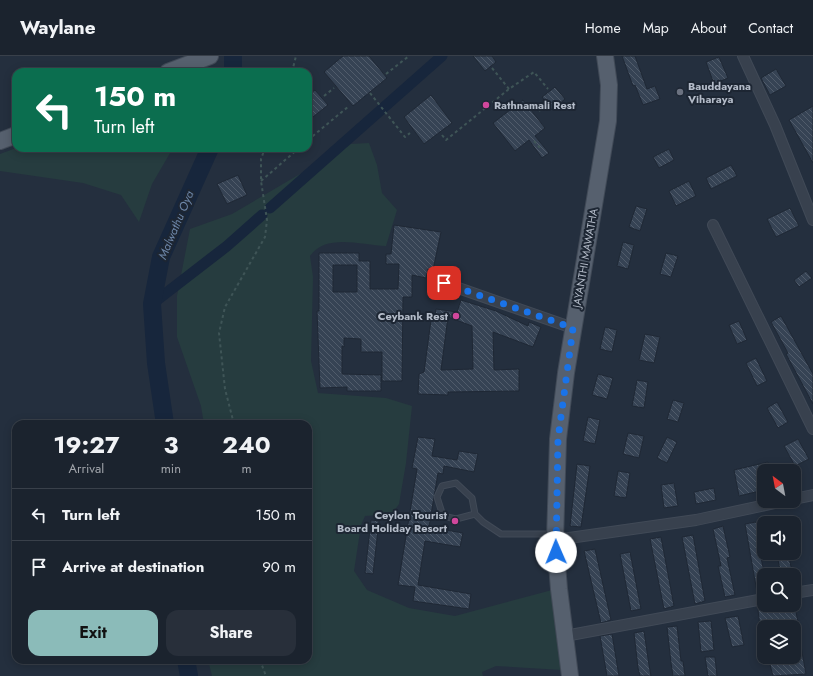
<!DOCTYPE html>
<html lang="en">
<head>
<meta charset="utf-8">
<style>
	:root { --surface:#1b232e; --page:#282f3a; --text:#f1f3f6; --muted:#a0a4aa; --line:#39404a; --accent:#8bbbb9 }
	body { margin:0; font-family:Jost,sans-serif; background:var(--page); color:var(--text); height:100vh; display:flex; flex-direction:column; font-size:15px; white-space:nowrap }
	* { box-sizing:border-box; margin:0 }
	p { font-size:13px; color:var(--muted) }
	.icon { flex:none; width:22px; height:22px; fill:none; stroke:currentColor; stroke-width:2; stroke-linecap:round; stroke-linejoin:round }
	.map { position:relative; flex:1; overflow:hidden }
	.panel { position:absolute; left:12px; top:364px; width:300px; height:244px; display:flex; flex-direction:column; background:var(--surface); border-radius:12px; box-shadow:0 2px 10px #0003,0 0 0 1px var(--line) }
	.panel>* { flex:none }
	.guide { position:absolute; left:12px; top:12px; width:300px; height:84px; border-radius:12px; box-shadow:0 2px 10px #0003,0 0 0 1px var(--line); background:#0b6e4f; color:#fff; overflow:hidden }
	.needle { width:26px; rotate:328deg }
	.fabs { position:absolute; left:757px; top:408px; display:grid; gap:8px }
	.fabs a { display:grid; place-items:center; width:44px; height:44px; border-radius:8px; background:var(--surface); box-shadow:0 2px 10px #0003,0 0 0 1px var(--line); font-size:20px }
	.pin { position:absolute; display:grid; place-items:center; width:34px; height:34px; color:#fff; margin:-17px; border-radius:8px; box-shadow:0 2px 6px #0006 }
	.me { position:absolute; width:44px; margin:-22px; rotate:359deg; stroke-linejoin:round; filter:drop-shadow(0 0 3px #0008) }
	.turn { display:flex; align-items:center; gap:14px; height:84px; padding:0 16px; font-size:18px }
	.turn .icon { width:52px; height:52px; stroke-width:2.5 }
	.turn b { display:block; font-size:28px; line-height:34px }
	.eta { display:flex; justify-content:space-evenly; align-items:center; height:68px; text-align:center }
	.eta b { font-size:24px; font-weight:700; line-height:28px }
	.action { display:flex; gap:8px; margin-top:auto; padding:8px 16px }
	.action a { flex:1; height:46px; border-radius:12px; background:var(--accent); color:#111; font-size:16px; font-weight:700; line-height:46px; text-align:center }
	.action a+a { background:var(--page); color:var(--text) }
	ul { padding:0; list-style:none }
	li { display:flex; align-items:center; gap:12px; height:52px; padding:0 16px; border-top:1px solid var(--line) }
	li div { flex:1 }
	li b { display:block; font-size:15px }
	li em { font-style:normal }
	header { display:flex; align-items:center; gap:24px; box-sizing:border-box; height:56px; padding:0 20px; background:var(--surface); border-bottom:1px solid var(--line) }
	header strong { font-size:19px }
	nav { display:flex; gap:22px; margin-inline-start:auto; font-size:14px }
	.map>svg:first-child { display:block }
</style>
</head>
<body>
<header>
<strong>Waylane</strong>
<nav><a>Home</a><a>Map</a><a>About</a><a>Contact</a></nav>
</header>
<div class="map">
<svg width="813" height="620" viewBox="0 0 813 620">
	<defs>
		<pattern id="building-back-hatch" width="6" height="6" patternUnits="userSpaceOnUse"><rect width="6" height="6" fill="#364354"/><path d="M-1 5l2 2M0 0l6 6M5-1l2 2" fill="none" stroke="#515c6b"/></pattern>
	</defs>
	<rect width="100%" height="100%" fill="#242f3e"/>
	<!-- green -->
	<path fill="#263c3f" d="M 369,87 L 377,109 L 382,137 L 397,154 L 386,190 C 361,189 326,177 310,200 L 313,221 L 311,305 L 318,337 L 386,342 L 412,350 L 406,407 L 399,448 L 392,458 L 365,460 L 361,469 L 354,515 L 367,534 L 409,552 L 455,560 L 552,534 L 556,578 L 562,614 L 496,610 L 482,616 L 483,620 L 212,620 L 208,604 L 308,604 L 308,368 L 204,368 L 201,350 L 177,281 L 177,240 L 190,173 L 232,158 L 351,88 Z
		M 16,92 L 173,92 L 152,128 L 139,166 L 121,139 L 83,127 L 0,115 L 0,98 Z"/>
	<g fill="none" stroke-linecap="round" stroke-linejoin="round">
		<!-- canal -->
		<path stroke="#17263c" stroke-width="11" d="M 270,152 L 442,0
			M 152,248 L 227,190 L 262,159"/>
		<!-- river -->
		<path stroke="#17263c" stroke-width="18" d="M 233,16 L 233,0
			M 165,368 L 156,307 L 152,248 L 161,201 L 210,92
			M 186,604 L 189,620"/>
	</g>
	<!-- building -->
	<path fill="url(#building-back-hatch)" stroke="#1f2835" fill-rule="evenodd" d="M 343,0 L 369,0 L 387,22 L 353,50 L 324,16 Z
		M 473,0 L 492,0 L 496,6 L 485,15 Z
		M 622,0 L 635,0 L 647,33 L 655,30 L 660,43 L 643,49 L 635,29 L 633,30 Z
		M 719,1 L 728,22 L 714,28 L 706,6 Z
		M 776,13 L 786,30 L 770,39 L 761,22 Z
		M 555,31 L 565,43 L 552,54 L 542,41 Z
		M 315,34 L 328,49 L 308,65 L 308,39 Z
		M 431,39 L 452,67 L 424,88 L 404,61 Z
		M 523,44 L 545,72 L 535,80 L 549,97 L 542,102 L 529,84 L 515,95 L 493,67 Z
		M 813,50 L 813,107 L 789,64 Z
		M 669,93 L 674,104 L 659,112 L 653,101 Z
		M 731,109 L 737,120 L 711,133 L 706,122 Z
		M 238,119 L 247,139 L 227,148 L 217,128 Z
		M 689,125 L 696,140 L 676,150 L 669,135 Z
		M 636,150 L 647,153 L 640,175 L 629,171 Z
		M 790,152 L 799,170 L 776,181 L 767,163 Z
		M 394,169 L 441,176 L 433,214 L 428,213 L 426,222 L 412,219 L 412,241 L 403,241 L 402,325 L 382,325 L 382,296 L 361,296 L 361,283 L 344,282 L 344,291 L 342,290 L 342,318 L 381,319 L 381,335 L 347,335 L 347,331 L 320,332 L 317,255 L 319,255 L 319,197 L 359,197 L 359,205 L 370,205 L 370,233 L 398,233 L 399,208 L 386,208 L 386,198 L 391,198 ZM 333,209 L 357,209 L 357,236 L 333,236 Z
		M 623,186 L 634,189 L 628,213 L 617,210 Z
		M 666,197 L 678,200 L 671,221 L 660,218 Z
		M 806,215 L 812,222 L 799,231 L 794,224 Z
		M 461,244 L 496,255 L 528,270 L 529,266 L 541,271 L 533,291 L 493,276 L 494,314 L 519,313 L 519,335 L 448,336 L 448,339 L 418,338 L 419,318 L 424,316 L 431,264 L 434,264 L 436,253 L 457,256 ZM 448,261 L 472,270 L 473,313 L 441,314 Z
		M 781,260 L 813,318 L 813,348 L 786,298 L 788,297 L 771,266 Z
		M 739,265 L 747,284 L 737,288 L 729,269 Z
		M 605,271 L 617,274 L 612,296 L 600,293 Z
		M 645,278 L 660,281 L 654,307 L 639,304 Z
		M 756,302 L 767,325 L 757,330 L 746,307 Z
		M 598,318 L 613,322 L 607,343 L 592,339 Z
		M 637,324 L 648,326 L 644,352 L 632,350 Z
		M 673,344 L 684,347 L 678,366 L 667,363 Z
		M 777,346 L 788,366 L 778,372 L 767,352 Z
		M 588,361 L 600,364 L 595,388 L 583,385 Z
		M 628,377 L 644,380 L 639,402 L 623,398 Z
		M 418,381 L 435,383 L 432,400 L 457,404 L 459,395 L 478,398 L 474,416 L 444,410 L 443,418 L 438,417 L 429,471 L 463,477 L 460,491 L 425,485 L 418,529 L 471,538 L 469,553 L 413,545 L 415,531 L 398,529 L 417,413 L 412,412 Z
		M 667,381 L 677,386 L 667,407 L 657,402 Z
		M 798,383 L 809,403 L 795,410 L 784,390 Z
		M 768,406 L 771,415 L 764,415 L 764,434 L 739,440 L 734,414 Z
		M 577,408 L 590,410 L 581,471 L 570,470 Z
		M 618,415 L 630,417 L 626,442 L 614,440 Z
		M 674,427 L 678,450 L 664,452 L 661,429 Z
		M 714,432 L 716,444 L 696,448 L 694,436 Z
		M 371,464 L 379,465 L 373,518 L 365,517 Z
		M 756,466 L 762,496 L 760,497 L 764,516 L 764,534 L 757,536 L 745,468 Z
		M 723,470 L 730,501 L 727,502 L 735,539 L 725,541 L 718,510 L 721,510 L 713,473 Z
		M 693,479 L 705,545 L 695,548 L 682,481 Z
		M 661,481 L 674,550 L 664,553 L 650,483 Z
		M 595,493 L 611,564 L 601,567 L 584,495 Z
		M 630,496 L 641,553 L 631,555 L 620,498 Z
		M 789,502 L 793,519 L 781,519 L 778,504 Z
		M 795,551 L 799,571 L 760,571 L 758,554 L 771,552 L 771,556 Z
		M 738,560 L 744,589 L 732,591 L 725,562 Z
		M 711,565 L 714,594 L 701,596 L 698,566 Z
		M 677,570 L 681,605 L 683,605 L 685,620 L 673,620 L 671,607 L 667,571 Z
		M 794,574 L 798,574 L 806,618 L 773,620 L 768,601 L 794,601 Z
		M 644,575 L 649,609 L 651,620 L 640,620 L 638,612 L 634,577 Z
		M 612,578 L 619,620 L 607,620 L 600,580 Z
		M 705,601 L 715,601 L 717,620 L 708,620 Z"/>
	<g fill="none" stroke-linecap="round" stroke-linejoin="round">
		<!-- service casing -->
		<g stroke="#414a57" stroke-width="7">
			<path id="service" d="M 475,458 L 456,463 L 443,460 L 437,441 L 442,430 L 456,427 L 472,442 L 475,458 L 483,466 L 501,478 L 553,478"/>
		</g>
		<!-- minor casing -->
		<g stroke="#414a57" stroke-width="12">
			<path id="minor" d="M 743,0 L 775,69 L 813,164
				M 713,169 L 813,373
				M 444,227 L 573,272
				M 794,443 L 813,439
				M 555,484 L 696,464 L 784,445
				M 794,537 L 813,534
				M 565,580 L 764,543"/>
		</g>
		<!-- primary casing -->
		<g stroke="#414a57" stroke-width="18">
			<path id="primary" d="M 168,16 L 210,0
				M 0,85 L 16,79
				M 570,620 L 559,533 L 555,484 L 558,383 L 566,317 L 608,65 L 609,29 L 605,0"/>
		</g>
		<!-- path -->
		<path stroke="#3f5557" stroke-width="2" stroke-dasharray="3 3" stroke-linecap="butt" d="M 492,12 L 509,33
			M 292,16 L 296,0
			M 386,18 L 409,0
			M 370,37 L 405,81 L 410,77
			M 324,40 L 334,32
			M 539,55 L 547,49
			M 442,79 L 446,84 L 509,33 L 534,16 L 548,33
			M 308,84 L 349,50
			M 534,85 L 540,92
			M 261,125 L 299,92
			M 234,368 L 225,333 L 219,277 L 225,251 L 265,181 L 267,164 L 261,125 L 261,103 L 265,92
			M 260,604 L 266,620"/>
		<!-- service -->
		<use href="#service" stroke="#38414e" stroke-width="5"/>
		<!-- minor -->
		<use href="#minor" stroke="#38414e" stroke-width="10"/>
		<!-- primary -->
		<use href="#primary" stroke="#56606e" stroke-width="16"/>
	</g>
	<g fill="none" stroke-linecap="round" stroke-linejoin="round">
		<!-- route -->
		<path stroke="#1a73e8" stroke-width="7" stroke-dasharray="0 12.6" d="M 444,227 L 573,272 L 558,383 L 556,496"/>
	</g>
	<!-- markers -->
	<circle fill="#6b7280" stroke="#1d2633" stroke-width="1.5" cx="680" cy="36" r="4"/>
	<g fill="#d1479c" stroke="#1d2633" stroke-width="1.5">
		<circle cx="486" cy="49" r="4"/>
		<circle cx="456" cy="260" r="4"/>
		<circle cx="455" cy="465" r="4"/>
	</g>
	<g text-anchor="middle" stroke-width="4" stroke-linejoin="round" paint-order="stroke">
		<!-- poi labels -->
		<g font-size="11" font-weight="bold" fill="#b4bcc9" stroke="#1d2633" text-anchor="start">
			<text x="688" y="34">Bauddayana<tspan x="688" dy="13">Viharaya</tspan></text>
			<text x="494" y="53">Rathnamali Rest</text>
			<text x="448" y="264" text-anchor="end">Ceybank Rest</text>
			<text x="447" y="463" text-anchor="end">Ceylon Tourist<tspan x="447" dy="13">Board Holiday Resort</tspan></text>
		</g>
		<!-- street labels -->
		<g font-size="11" fill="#b4bcc9" stroke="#1d2633">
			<text transform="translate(585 202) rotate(-80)" y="4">JAYANTHI MAWATHA</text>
		</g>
		<!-- water labels -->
		<g font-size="12" font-style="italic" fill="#6d86a8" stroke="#1d2633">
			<text transform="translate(176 169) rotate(-67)" y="4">Malwathu Oya</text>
		</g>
	</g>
</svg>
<div class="fabs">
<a><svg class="needle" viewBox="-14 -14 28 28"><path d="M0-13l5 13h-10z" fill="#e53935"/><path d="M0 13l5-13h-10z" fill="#a0a4aa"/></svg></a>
<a><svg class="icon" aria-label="sound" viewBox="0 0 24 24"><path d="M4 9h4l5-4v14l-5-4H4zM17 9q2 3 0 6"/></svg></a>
<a><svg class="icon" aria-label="search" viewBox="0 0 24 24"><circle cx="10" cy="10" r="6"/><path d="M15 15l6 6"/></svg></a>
<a><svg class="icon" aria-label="layers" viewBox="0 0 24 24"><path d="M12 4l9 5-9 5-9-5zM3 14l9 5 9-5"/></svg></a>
</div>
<div class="pin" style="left:444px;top:227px;background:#d93025"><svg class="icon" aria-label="arrive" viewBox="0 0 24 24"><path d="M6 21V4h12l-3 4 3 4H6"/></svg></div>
<svg class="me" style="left:556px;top:496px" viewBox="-20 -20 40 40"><circle r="19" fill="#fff"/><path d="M0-13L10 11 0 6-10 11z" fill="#1a73e8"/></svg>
<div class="guide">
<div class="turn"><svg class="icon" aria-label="left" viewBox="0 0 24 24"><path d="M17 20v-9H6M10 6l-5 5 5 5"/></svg><div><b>150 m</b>Turn left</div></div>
</div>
<section class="panel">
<div class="eta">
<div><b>19:27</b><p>Arrival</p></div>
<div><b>3</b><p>min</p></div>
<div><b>240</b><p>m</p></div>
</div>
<ul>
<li><svg class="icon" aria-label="left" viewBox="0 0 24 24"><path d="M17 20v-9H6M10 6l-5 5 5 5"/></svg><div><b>Turn left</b></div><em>150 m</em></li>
<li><svg class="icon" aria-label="arrive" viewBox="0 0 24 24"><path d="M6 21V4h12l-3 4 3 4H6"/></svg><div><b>Arrive at destination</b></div><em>90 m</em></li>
</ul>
<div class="action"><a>Exit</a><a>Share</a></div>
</section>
</div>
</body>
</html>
